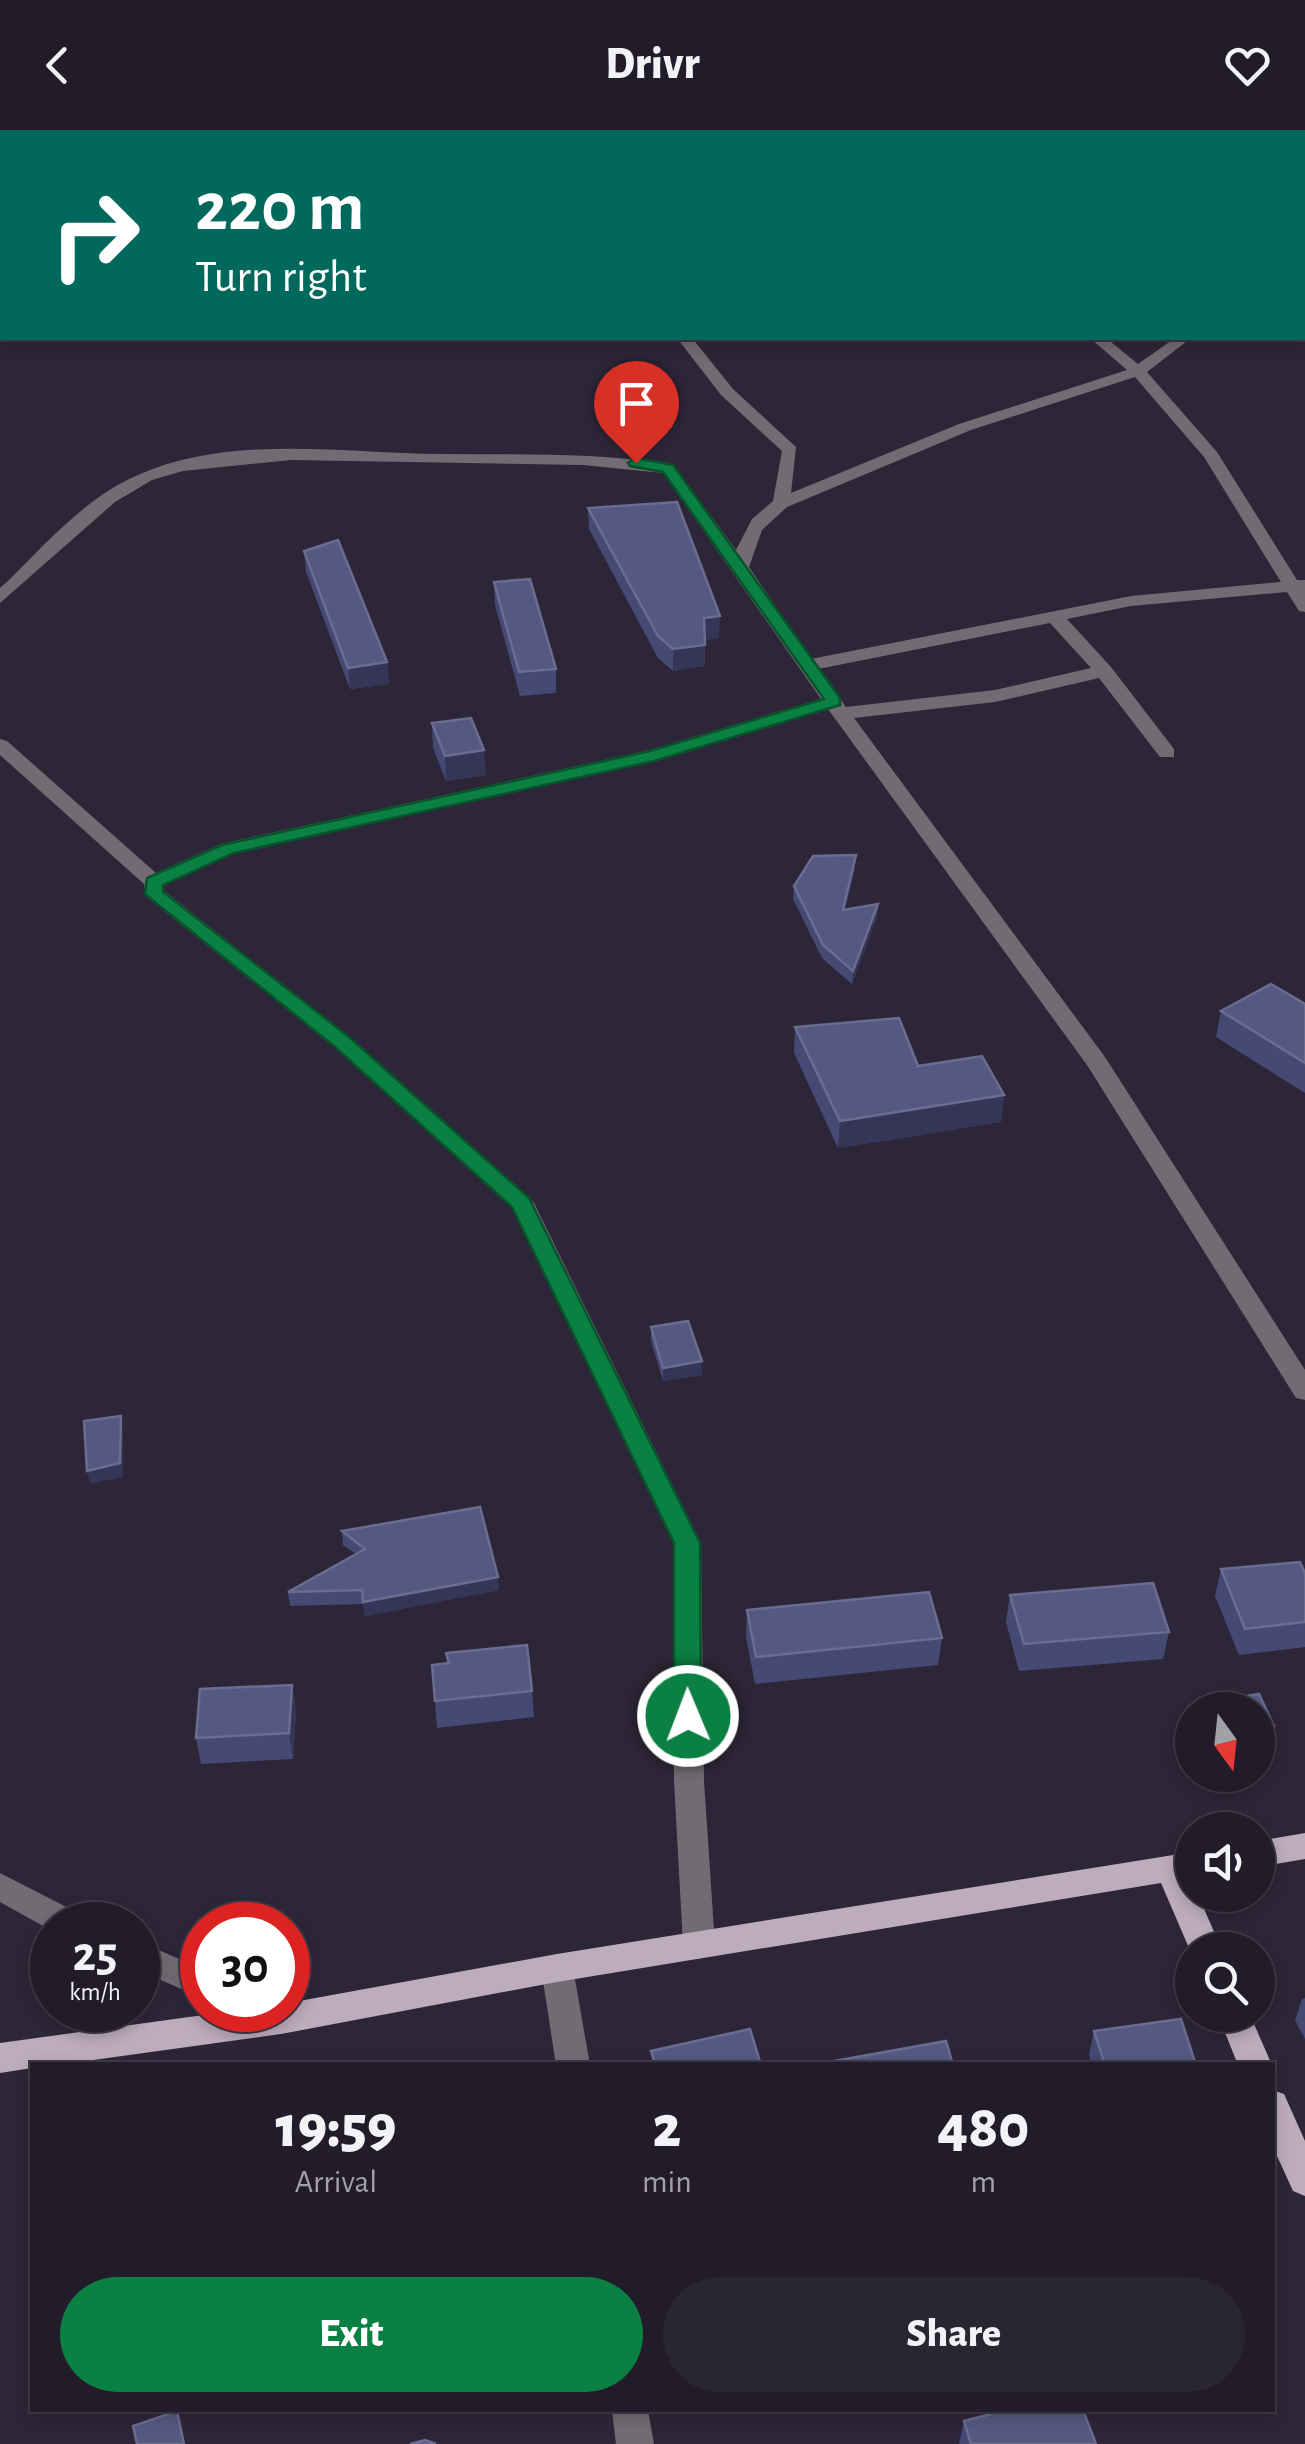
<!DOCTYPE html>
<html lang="en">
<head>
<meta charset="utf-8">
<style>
	:root { --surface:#221c2a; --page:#2a2532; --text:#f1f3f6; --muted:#a2a1a8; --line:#3f3a47; --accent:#0b8043 }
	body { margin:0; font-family:"Alegreya Sans",sans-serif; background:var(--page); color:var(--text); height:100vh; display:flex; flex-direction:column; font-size:38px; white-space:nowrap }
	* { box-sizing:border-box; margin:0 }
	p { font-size:32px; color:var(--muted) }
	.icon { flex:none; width:55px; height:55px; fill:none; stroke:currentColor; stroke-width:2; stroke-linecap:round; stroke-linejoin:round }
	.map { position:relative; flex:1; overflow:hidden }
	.side { position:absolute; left:30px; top:1932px; width:1245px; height:350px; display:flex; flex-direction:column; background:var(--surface); border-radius:0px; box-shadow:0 5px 15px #0003,0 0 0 2px var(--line) }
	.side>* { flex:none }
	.hud { position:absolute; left:0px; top:0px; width:1305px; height:210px; box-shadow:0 5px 15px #0003,0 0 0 2px var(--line); background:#00695c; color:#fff; overflow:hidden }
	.needle { width:65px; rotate:165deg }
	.controls { position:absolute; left:1175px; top:1562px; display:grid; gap:20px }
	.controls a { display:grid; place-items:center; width:100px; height:100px; border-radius:50%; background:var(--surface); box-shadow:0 5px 15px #0003,0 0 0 2px var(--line); font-size:50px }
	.speed { position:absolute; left:30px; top:1772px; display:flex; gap:20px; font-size:50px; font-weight:700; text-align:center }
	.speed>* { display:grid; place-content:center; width:130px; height:130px; border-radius:50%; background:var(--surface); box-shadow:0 5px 15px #0003,0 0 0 2px var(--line); line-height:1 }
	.speed small { font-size:25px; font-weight:400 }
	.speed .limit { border:15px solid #d22; background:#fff; color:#111 }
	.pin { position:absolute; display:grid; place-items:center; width:85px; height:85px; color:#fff; margin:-102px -42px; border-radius:50% 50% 50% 0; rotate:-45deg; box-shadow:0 0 10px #0007 }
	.pin .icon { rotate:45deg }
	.me { position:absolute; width:110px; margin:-55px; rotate:359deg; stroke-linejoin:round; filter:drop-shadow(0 0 8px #0008) }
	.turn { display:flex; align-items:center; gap:35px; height:210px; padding:0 30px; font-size:45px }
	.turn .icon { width:130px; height:130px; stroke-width:2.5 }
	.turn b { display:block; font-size:70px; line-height:85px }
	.eta { display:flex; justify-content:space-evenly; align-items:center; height:170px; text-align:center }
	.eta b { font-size:60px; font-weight:800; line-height:70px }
	.action { display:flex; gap:20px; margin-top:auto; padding:20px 30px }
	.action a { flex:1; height:115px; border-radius:60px; background:var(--accent); color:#fff; font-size:40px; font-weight:800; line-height:115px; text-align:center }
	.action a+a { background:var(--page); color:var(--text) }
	header { display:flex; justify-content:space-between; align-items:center; height:130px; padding:0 30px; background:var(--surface); font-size:45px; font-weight:800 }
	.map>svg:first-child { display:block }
</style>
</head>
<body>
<header><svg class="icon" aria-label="back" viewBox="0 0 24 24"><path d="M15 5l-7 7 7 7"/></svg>Drivr<svg class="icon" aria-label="heart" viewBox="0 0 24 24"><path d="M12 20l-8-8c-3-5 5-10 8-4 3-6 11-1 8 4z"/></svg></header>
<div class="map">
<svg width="1305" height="2314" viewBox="0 0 1305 2314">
	<rect width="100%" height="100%" fill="#2d2638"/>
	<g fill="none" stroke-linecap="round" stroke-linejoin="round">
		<!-- minor -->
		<path fill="#736b73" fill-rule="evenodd" d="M 47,0 L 59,0 L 59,2 L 47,2 Z
			M 846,0 L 858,0 L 859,2 L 847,2 Z
			M 1302,101 L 1305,101 L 1302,111 Z
			M 677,208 L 692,208 L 733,259 L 796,317 L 791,363 L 959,294 L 1127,240 L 1090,208 L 1106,208 L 1138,234 L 1175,208 L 1191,208 L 1147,242 L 1217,322 L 1297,450 L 1305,450 L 1305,482 L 1299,481 L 1287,462 L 1131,476 L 1067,489 L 1111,537 L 1174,619 L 1174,627 L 1160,627 L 1099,548 L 995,572 L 854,588 L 1105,927 L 1305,1240 L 1305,1270 L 1296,1268 L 1087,935 L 828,579 L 654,631 L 235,722 L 164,755 L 164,761 L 350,907 L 534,1073 L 701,1413 L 704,1651 L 715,1815 L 710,1825 L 699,1829 L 688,1825 L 683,1815 L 674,1651 L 673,1413 L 512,1077 L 334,917 L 147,767 L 144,754 L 0,625 L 0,609 L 7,611 L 156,743 L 221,714 L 650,620 L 821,569 L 663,343 L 583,335 L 291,330 L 183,341 L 152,350 L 115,372 L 0,473 L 0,458 L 9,450 C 47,412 88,366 138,345 C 231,304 342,323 440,324 C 517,325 592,322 668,334 L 674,336 L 736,420 L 752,389 L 773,371 L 782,321 L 721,265 ZM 1135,247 L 1204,327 L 1281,452 L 1131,466 L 811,529 L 749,437 L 762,400 L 787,377 L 971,300 ZM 1050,493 L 1091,538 L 995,560 L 846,577 L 818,539 Z
			M 0,1743 L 82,1785 L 87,1795 L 52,1795 L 52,1801 L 0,1772 Z
			M 138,1811 L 202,1839 L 202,1868 L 138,1840 Z
			M 557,1824 L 568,1828 L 573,1838 L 590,1935 L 556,1935 L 541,1838 L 546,1828 Z
			M 612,2280 L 648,2280 L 654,2314 L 616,2314 Z"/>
		<!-- major -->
		<path fill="#bdacbc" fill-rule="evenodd" d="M 1305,1703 L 1305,1729 L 1258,1737 L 1258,1711 Z
			M 1192,1722 L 1192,1765 L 1198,1765 L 1222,1820 L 1192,1820 L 1192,1825 L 1161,1753 L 557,1852 L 281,1904 L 57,1935 L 32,1935 L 32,1938 L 0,1943 L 0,1913 L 240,1880 L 288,1880 L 288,1873 L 557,1824 Z
			M 1218,1885 L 1250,1885 L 1272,1935 L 1238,1935 Z
			M 1272,1960 L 1284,1964 L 1305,2011 L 1305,2066 L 1293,2061 L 1272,2015 Z"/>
	</g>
	<!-- wall -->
	<path fill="#454a75" d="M 588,378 L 719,508 L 705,510 L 705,536 L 673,541 L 658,528 L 589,399 Z
		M 304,421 L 387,532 L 389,554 L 350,559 L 306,442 Z
		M 494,452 L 556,539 L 556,563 L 520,566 L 495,475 Z
		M 432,593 L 486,645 L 446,651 L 433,618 Z
		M 855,738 L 845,779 L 878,774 L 877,787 L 852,854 L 822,828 L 793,769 L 794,756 Z
		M 1305,874 L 1305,963 L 1216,907 L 1221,881 Z
		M 795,897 L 1004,965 L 1001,992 L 838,1018 L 794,923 Z
		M 651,1197 L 702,1245 L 663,1251 L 651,1211 Z
		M 342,1401 L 499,1460 L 365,1486 L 363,1474 L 290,1476 L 288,1462 L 356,1424 L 343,1415 Z
		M 1221,1439 L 1305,1443 L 1305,1517 L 1239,1525 L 1215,1466 Z
		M 1010,1465 L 1169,1502 L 1163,1529 L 1019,1541 L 1006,1492 Z
		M 747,1480 L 942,1508 L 938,1535 L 755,1554 L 746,1507 Z
		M 446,1523 L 532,1561 L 534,1587 L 437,1598 L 432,1535 L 447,1533 Z
		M 292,1555 L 296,1581 L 293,1629 L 201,1634 L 196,1608 Z
		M 1190,1576 L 1274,1596 L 1270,1610 L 1192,1580 L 1192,1603 L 1186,1590 Z
		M 1305,1868 L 1305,1909 L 1295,1890 L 1302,1869 Z
		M 1094,1901 L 1196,1935 L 1092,1935 L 1089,1925 Z
		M 964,2291 L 1096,2314 L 959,2314 Z"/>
	<!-- shaded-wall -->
	<path fill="#353558" d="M 720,486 L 719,508 L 704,510 L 704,488 Z
		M 705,515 L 705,536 L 673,541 L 673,519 Z
		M 387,532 L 389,554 L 350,559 L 348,538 Z
		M 484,620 L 486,645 L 446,651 L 445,626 Z
		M 856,725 L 855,738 L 842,793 L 843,780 Z
		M 878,774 L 877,787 L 852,854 L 853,841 Z
		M 1004,965 L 1001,992 L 838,1018 L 840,991 Z
		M 702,1231 L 702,1245 L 663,1251 L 663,1238 Z
		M 121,1286 L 123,1300 L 123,1347 L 90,1354 L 87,1341 Z
		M 498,1447 L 499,1460 L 365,1486 L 363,1472 Z
		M 292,1555 L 296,1581 L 293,1629 L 289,1603 Z
		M 1274,1596 L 1270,1610 L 1258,1612 L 1258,1599 Z
		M 164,2280 L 176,2280 L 166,2295 L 162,2283 Z"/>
	<!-- building -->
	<path fill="#555981" stroke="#6a6c90" stroke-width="2.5" d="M 1026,0 L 1191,0 L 1192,2 L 1027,2 Z
		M 677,372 L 720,486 L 704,488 L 705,515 L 673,519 L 658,506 L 588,378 Z
		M 338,410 L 387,532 L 348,538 L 304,421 Z
		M 530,449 L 556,539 L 519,542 L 494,452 Z
		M 471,588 L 484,620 L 445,626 L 432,593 Z
		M 856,725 L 843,780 L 878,774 L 853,841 L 823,815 L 794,756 L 813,726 Z
		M 1271,854 L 1305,874 L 1305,933 L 1221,881 Z
		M 899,888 L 918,936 L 982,926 L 1004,965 L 840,991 L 795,897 Z
		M 688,1191 L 702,1231 L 663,1238 L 651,1197 Z
		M 121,1286 L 120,1333 L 87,1341 L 84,1291 Z
		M 480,1377 L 498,1447 L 363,1472 L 362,1460 L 288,1462 L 365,1419 L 342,1401 Z
		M 1300,1432 L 1305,1443 L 1305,1492 L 1245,1499 L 1221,1439 Z
		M 1153,1453 L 1169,1502 L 1024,1514 L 1010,1465 Z
		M 929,1462 L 942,1508 L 756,1527 L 747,1480 Z
		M 527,1515 L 532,1561 L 435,1571 L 432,1535 L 449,1533 L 446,1523 Z
		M 292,1555 L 289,1603 L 196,1608 L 200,1559 Z
		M 1259,1564 L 1274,1596 L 1258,1599 L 1258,1580 L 1192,1580 L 1192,1583 L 1190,1576 Z
		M 1181,1889 L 1196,1935 L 1105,1935 L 1094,1901 Z
		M 750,1899 L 761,1935 L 655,1935 L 651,1921 Z
		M 946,1911 L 953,1935 L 812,1935 Z
		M 1007,2280 L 1083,2280 L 1096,2314 L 971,2314 L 964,2291 Z
		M 177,2281 L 184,2314 L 137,2314 L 133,2296 Z
		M 425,2310 L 436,2314 L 410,2314 Z"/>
	<!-- route -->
	<path fill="#0b8043" stroke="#07532c" stroke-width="2.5" d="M 636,328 L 673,335 L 840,568 L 840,575 L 654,631 L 234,723 L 163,755 L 163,762 L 349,907 L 529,1068 L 700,1413 L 701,1586 L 697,1594 L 688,1597 L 678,1594 L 674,1586 L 674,1413 L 512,1077 L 334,916 L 145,764 L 147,748 L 222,715 L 650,621 L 824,569 L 663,342 L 630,336 L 628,333 Z"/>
</svg>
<div class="controls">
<a><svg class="needle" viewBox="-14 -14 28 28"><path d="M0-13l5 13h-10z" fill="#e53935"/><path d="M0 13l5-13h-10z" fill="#a2a1a8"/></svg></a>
<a><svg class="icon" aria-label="sound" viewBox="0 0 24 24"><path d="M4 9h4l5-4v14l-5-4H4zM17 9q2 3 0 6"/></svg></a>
<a><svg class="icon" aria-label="search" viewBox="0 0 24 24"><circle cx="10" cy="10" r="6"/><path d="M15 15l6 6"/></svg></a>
</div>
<div class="speed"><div>25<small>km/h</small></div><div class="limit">30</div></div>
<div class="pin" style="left:636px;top:333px;background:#d93025"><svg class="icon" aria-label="arrive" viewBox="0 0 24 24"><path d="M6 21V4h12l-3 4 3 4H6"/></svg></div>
<svg class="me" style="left:688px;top:1586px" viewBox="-20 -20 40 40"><circle r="17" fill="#0b8043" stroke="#fff" stroke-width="3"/><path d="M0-11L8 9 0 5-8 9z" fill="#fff"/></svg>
<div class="hud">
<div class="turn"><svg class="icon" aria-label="right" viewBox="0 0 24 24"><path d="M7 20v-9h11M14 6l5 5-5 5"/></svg><div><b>220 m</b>Turn right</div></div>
</div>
<section class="side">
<div class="eta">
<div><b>19:59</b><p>Arrival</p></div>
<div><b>2</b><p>min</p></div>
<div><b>480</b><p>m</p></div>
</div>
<div class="action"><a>Exit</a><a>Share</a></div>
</section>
</div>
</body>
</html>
